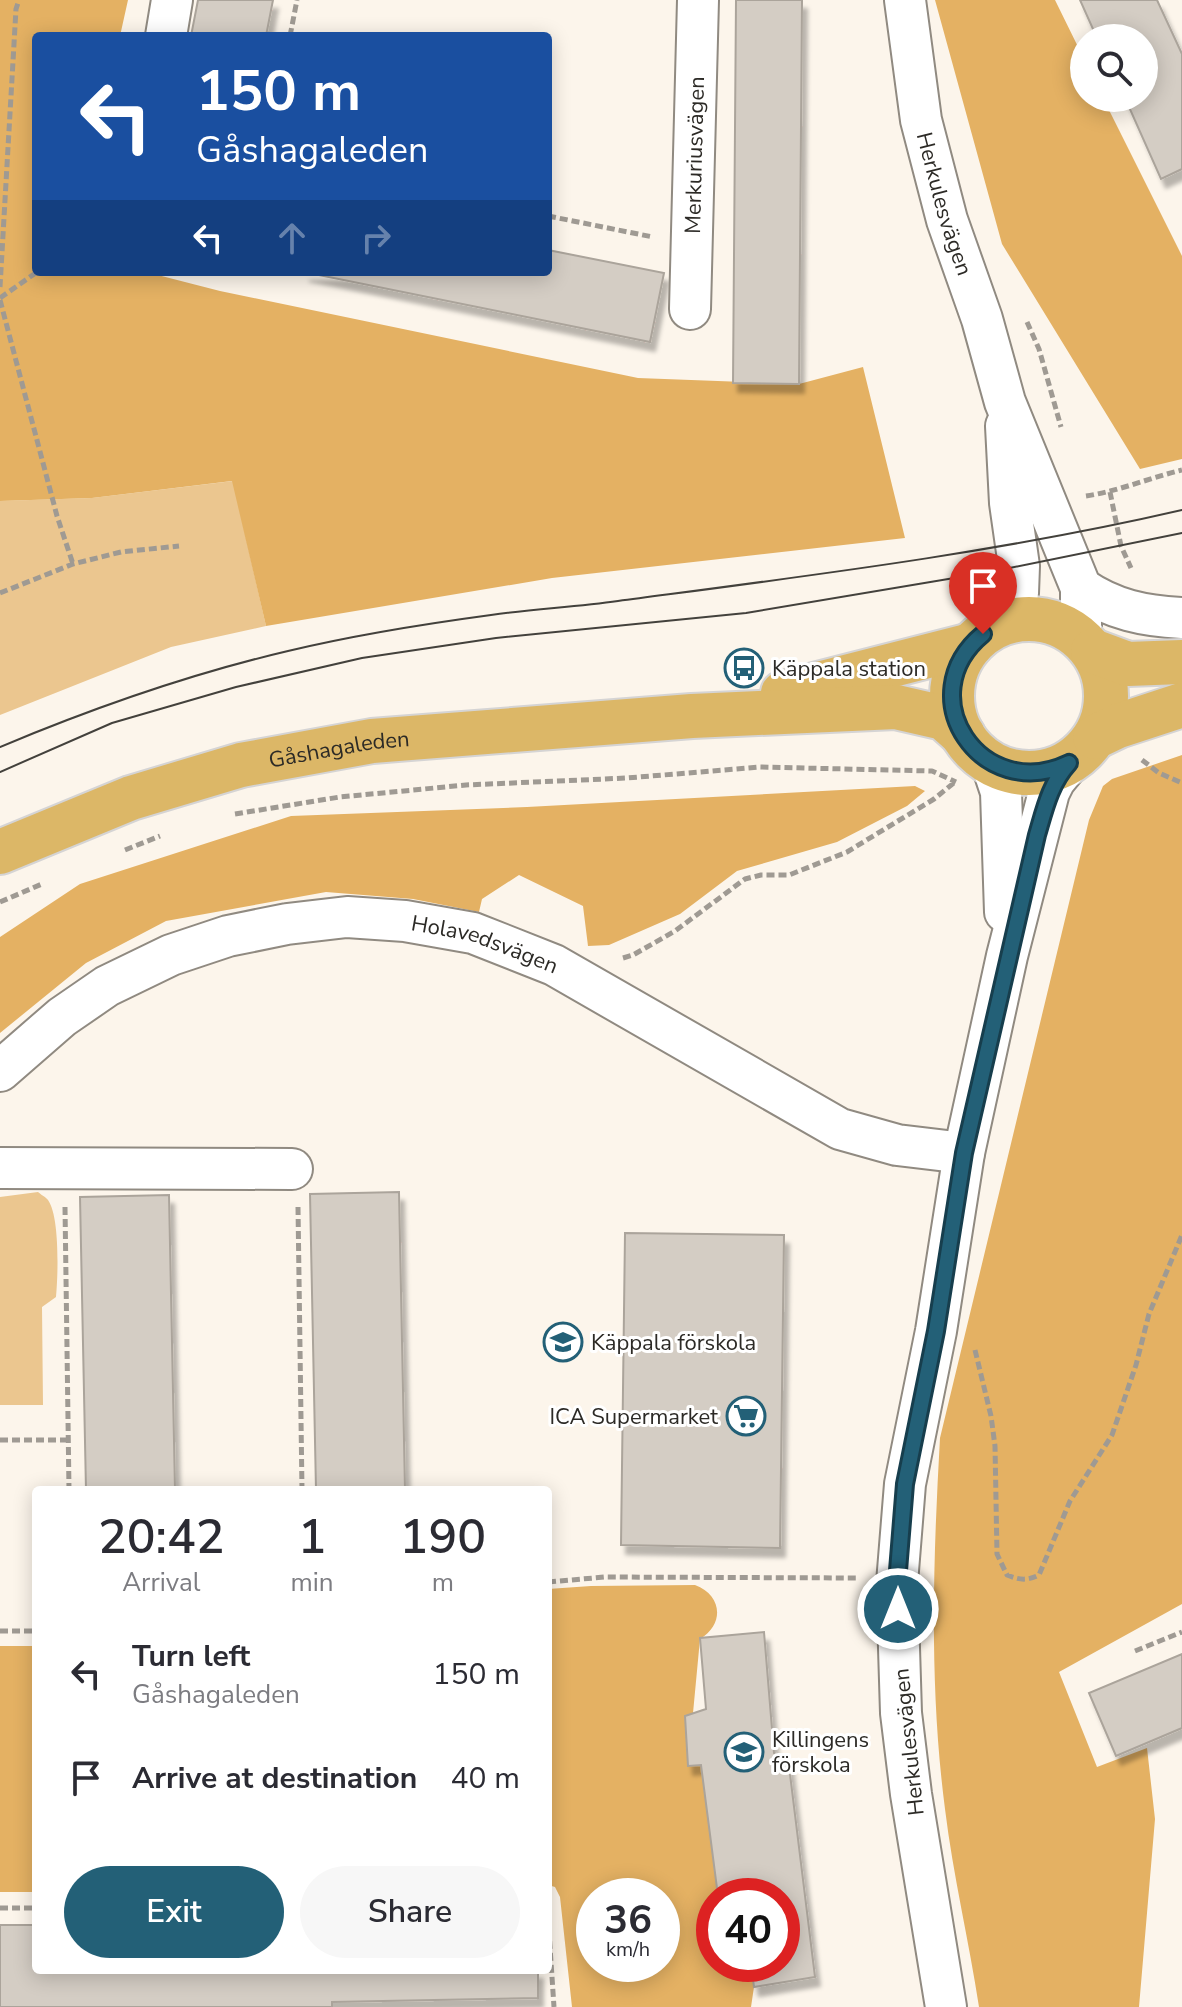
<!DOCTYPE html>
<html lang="en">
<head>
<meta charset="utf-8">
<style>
	:root { --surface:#fff; --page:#f7f7f7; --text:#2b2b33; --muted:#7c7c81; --accent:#236077 }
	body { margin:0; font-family:"Nunito Sans",sans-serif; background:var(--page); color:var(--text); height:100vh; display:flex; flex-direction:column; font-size:30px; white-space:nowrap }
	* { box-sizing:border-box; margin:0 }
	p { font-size:26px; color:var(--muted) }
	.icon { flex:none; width:44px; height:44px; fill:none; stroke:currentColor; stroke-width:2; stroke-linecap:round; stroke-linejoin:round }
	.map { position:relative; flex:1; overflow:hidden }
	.panel { position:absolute; left:32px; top:1486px; width:520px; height:488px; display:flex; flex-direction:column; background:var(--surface); border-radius:8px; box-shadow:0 4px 20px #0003 }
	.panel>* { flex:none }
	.banner { position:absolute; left:32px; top:32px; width:520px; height:244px; border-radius:8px; box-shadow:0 4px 20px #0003; background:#1a4fa0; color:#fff; overflow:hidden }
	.tools { position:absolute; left:1070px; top:24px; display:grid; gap:16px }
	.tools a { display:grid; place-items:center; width:88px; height:88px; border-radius:50%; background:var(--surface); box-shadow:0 4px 20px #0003; font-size:40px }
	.speed { position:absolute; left:576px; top:1878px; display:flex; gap:16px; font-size:40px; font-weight:700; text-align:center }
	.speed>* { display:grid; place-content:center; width:104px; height:104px; border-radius:50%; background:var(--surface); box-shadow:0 4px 20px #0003; line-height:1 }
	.speed small { font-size:20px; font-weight:400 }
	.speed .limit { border:12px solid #d22; background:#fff; color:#111 }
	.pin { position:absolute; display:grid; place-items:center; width:68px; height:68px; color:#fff; margin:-82px -34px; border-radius:50% 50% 50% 0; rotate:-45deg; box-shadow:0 0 8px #0007 }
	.pin .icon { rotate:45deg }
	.me { position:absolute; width:88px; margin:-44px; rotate:0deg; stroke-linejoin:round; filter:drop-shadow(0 0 6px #0008) }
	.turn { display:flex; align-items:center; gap:28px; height:168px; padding:0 32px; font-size:36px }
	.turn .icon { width:104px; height:104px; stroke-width:2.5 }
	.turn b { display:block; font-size:56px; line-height:68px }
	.lanes { display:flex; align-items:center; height:76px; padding:0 32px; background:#0003; justify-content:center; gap:40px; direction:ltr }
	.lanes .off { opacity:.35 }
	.eta { display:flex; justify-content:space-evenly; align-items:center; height:136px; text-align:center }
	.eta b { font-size:48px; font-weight:600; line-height:56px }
	.primary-button { display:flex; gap:16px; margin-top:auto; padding:16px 32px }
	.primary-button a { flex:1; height:92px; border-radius:48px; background:var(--accent); color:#fff; font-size:32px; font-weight:600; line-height:92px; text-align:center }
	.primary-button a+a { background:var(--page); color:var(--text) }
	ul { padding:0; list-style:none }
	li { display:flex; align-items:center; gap:24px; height:104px; padding:0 32px }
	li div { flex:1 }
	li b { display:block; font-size:30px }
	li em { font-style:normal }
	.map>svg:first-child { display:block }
</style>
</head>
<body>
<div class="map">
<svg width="1182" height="2007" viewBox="0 0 1182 2007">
	<defs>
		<filter id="shadow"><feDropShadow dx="5" dy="9" stdDeviation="2" flood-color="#0004"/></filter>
	</defs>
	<rect width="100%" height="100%" fill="#fcf5eb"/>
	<!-- green -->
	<path fill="#ebc68f" d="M 233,481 L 266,626 L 171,647 L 0,715 L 0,501 L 92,498 Z
		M 38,1192 C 40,1194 47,1198 48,1200 C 60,1217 58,1276 56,1297 L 42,1307 L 43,1405 L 0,1405 L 0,1197 Z"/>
	<!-- forest -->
	<path fill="#e4b163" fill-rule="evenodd" d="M 0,0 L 128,0 L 120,36 L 36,36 L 36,272 L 146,272 L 220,291 L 638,378 L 799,384 L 863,367 L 905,538 L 552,578 L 266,626 L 232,481 L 92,498 L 0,501 Z
		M 935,0 L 1055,0 L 1084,59 L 1084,98 L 1103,98 L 1182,256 L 1182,459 L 1140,469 L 1002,244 Z
		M 1182,755 L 1182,1604 L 1059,1672 L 1097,1767 L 1147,1748 L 1155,1819 L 1139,2007 L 979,2007 C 969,1941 953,1875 945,1809 C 929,1686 933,1561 940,1438 L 1089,820 L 1103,786 L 1112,779 Z
		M 915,786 L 925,791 L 907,806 L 837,842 L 737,871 L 680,914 L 609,945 L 588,946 L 583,906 L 519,875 L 482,899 L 479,912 L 413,899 L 326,892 L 166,921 L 86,963 L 0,1033 L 0,937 L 80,884 L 291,816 L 527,807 Z
		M 695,1585 C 722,1595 725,1624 700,1639 L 688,1766 L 701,1765 L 718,1896 L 714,1896 L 714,1964 L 751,1964 L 754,1987 L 751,2007 L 572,2007 L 560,1897 L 555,1887 L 548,1885 L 548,1589 L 591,1586 ZM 594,1896 L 662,1896 L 662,1964 L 594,1964 Z
		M 0,1646 L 36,1646 L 36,1892 L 0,1892 Z"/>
	<!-- building -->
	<path fill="#d4cdc4" stroke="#aba49b" stroke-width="2" filter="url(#shadow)" d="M 198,0 L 273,0 L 266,36 L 191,36 Z
		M 736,0 L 802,0 L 799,384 L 733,383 Z
		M 1080,0 L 1157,0 L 1182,54 L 1182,169 L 1161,179 L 1125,98 L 1144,98 L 1144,38 L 1097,38 Z
		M 548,250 L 664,273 L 650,342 L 304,272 L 548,272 Z
		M 399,1192 L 405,1490 L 316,1490 L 310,1194 Z
		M 169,1195 L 175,1490 L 86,1490 L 80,1197 Z
		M 625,1233 L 784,1235 L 780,1548 L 621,1545 Z
		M 764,1632 L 774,1753 L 788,1758 L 815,1977 L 754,1987 L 751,1964 L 782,1964 L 782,1896 L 718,1896 L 701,1765 L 688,1766 L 685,1716 L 706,1709 L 700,1638 Z
		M 1182,1654 L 1182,1728 L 1116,1756 L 1089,1693 Z
		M 0,1925 L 36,1925 L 36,1970 L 538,1970 L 538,1998 L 332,2002 L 332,2007 L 0,2007 Z"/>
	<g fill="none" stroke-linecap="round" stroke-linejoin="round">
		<!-- minor casing -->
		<g stroke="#908a81" stroke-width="44">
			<g id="minor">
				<path id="s1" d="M 905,0 L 921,120 L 947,220 L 982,319 L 1005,402 L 1081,588 C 1113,610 1144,616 1182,618"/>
				<path d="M 166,36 L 172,0"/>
				<path id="s2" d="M 690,309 L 698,0"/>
				<path d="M 1081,588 L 1081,638"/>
				<path d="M 985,633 L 1013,604 L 1018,593 L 1019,566 L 1010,503 L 1006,426"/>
				<path d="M 991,762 L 1001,792 L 1005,912"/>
				<path id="s3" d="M 0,1071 L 62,1017 L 107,986 L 171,955 L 228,936 L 287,924 L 347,917 L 405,921 L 473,933 L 554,965 L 840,1129 L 897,1145 L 964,1153"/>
				<path d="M 0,1168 L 292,1169"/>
				<path d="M 946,2007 L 911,1794 L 901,1713 L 897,1583 L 905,1484 L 936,1331 L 964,1153 L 1007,956 L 1049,792 L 1055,780 L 1069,763"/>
			</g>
		</g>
		<!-- major casing -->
		<g stroke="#d5d4d4" stroke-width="48">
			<g id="major">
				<circle cx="1029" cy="696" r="77"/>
				<path d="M 1093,651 L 1128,664 L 1182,662"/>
				<path d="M 783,693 L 971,645"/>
				<path d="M 1095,737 L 1118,726 L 1182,705"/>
				<path id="s4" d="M 0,852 L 131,798 L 241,765 L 372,741 L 692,716 L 896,707 L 944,718 L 963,735"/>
			</g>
		</g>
		<!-- path -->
		<path stroke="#9f9a93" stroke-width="5" stroke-dasharray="8 4" stroke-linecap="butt" d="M 290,36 L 297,0
			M 548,216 L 653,237
			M 0,287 L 16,9 L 19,0
			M 0,298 L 37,272
			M 0,300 L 57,516 L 73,564
			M 1027,322 L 1039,349 L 1061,427
			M 1110,492 L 1121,546 L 1131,568
			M 1086,496 C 1119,491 1149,478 1182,470
			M 0,593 L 73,564 L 121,552 L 179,546
			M 730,666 L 756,662
			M 1142,760 L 1159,773 L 1182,783
			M 235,814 L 340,797 L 466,785 L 627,778 L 760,767 L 932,771 L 956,782
			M 125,850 L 160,836
			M 0,902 L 42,884
			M 623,958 L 633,955 L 675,931 L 745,879 L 761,875 L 789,875 L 847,852 L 934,799 L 955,782
			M 65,1207 L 69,1490
			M 298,1207 L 302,1490
			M 975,1350 L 991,1416 L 995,1446 L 997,1554 L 1007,1575 C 1019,1580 1027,1581 1039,1575 L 1070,1501 L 1112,1435 L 1136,1365 L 1149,1314 L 1182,1235
			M 0,1440 L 68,1440
			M 548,1582 L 605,1577 L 859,1578
			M 0,1631 L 36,1631
			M 1135,1651 L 1182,1632
			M 0,1908 L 36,1908
			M 548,1917 L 554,2007"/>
		<!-- minor -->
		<use href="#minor" stroke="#fff" stroke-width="40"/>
		<!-- major -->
		<use href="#major" stroke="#dcb767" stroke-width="44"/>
		<!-- tram -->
		<path stroke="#43413c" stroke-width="2" d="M 0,747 C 93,708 190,674 288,651 C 355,635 424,624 491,615 C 534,609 576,607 618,601 C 807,576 996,553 1182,510
			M 0,772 L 112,723 L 236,687 L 362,658 L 496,638 L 746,613 L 990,572 L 1182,533"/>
	</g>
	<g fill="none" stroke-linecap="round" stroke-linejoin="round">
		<!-- route casing -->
		<g stroke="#173e4d" stroke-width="20">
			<path id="route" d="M 898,1609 L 897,1583 L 905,1484 L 936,1331 L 964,1153 L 1037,835 C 1045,808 1050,784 1069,763 C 982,805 908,696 983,634"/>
		</g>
		<!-- route -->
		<use href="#route" stroke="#236077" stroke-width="14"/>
	</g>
	<!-- icons -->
	<defs>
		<g id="bus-ring" transform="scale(2)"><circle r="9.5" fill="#fff" stroke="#236077" stroke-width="1.5"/><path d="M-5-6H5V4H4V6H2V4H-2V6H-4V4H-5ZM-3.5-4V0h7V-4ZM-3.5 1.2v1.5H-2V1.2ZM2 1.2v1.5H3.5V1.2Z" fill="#236077"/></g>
		<g id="school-ring" transform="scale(2)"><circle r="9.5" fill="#fff" stroke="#236077" stroke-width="1.5"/><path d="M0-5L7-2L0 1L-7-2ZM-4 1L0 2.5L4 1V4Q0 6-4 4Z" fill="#236077"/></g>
		<g id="supermarket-ring" transform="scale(2)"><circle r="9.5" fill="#fff" stroke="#236077" stroke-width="1.5"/><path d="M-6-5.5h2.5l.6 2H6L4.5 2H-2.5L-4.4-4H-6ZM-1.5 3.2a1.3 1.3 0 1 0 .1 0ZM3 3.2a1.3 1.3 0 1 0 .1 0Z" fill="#236077"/></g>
	</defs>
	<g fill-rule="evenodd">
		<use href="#bus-ring" x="744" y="668"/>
		<use href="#school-ring" x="563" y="1342"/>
		<use href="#supermarket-ring" x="746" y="1416"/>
		<use href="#school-ring" x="744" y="1752"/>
	</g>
	<g text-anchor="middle" stroke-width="6" stroke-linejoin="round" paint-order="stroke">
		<!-- street labels -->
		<g font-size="22" fill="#2c2a26" stroke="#fff">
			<text dy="8" stroke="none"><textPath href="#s2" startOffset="154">Merkuriusvägen</textPath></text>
			<text dy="8" stroke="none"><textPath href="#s1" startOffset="208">Herkulesvägen</textPath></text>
			<text dy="8" stroke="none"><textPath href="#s4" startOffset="356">Gåshagaleden</textPath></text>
			<text dy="8" stroke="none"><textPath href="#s3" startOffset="530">Holavedsvägen</textPath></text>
			<text transform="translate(908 1742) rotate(-96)" y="8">Herkulesvägen</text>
		</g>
		<!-- poi labels -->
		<g font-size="22" fill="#2c2a26" stroke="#fff" text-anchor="start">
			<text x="772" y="676">Käppala station</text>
			<text x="591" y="1350">Käppala förskola</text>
			<text x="718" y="1424" text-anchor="end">ICA Supermarket</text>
			<text x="772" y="1747">Killingens<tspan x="772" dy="25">förskola</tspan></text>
		</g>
	</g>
</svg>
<div class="tools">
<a><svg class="icon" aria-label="search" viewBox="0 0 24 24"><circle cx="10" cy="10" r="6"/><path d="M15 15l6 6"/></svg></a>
</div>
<div class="speed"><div>36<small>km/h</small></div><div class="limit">40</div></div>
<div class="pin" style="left:983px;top:634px;background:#d93025"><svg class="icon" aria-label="arrive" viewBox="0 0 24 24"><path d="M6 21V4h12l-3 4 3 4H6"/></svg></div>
<svg class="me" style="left:898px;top:1609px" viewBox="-20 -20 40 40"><circle r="17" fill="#236077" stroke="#fff" stroke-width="3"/><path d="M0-11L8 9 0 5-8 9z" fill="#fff"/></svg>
<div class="banner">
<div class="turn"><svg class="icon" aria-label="left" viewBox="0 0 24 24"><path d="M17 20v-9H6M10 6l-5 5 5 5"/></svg><div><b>150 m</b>Gåshagaleden</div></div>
<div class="lanes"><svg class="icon" aria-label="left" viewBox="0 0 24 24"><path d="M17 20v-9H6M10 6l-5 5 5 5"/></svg><svg class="icon off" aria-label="ahead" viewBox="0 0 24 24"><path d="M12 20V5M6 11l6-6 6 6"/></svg><svg class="icon off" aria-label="right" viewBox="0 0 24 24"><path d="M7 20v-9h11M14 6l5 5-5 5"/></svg></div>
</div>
<section class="panel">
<div class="eta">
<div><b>20:42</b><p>Arrival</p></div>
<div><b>1</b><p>min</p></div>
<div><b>190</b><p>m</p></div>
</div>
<ul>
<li><svg class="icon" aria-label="left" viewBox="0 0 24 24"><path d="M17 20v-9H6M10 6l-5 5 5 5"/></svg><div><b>Turn left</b><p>Gåshagaleden</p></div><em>150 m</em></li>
<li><svg class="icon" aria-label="arrive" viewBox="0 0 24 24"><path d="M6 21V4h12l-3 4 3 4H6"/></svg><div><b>Arrive at destination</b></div><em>40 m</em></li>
</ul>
<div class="primary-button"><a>Exit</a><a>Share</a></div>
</section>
</div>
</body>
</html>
